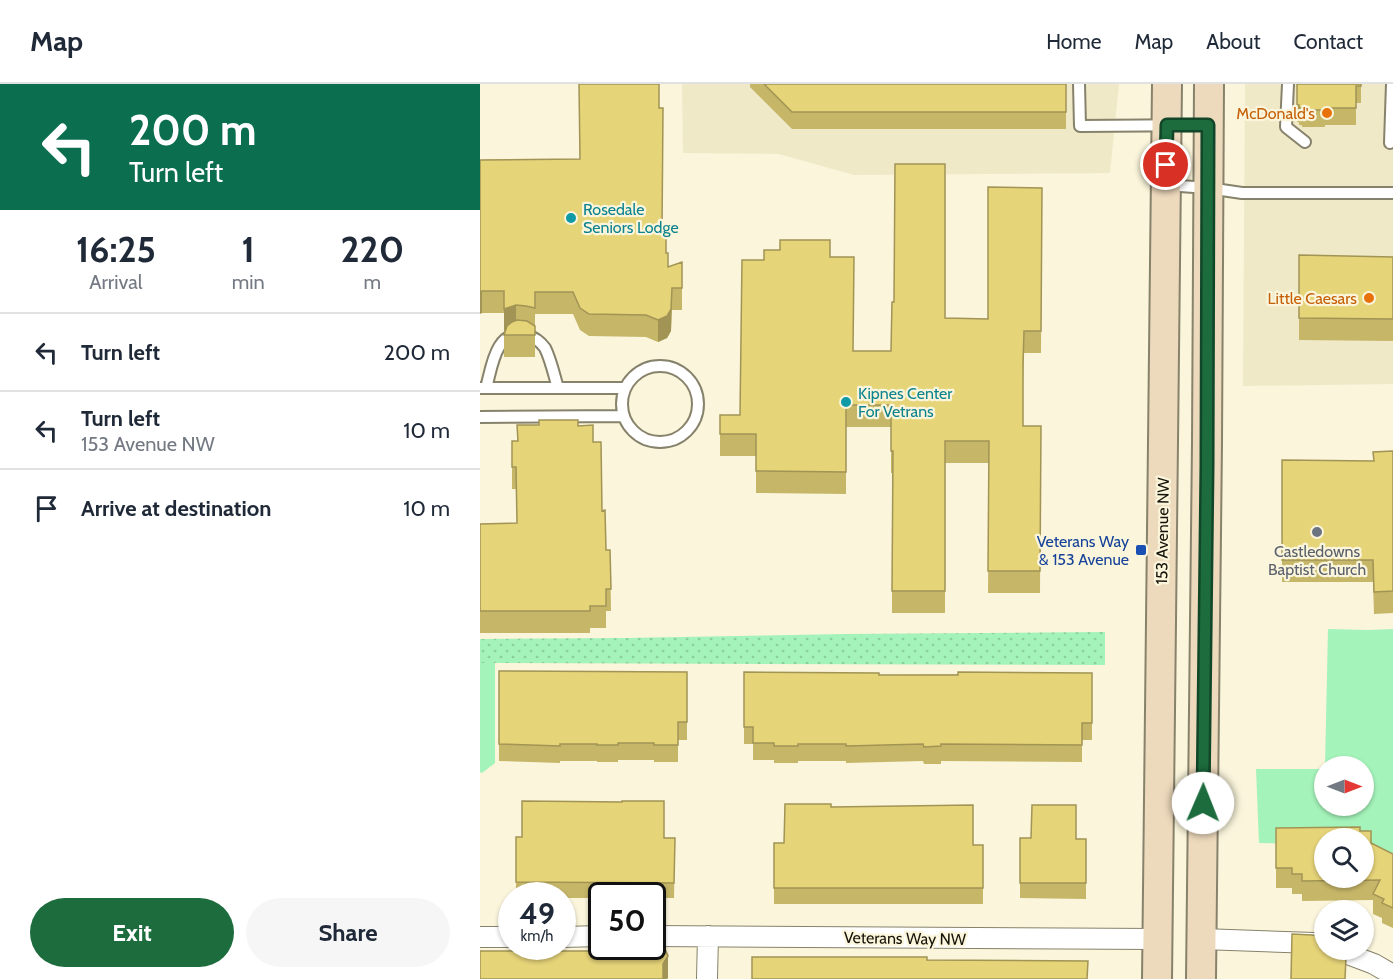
<!DOCTYPE html>
<html lang="en">
<head>
<meta charset="utf-8">
<style>
	:root { --surface:#fff; --page:#f6f6f7; --text:#1f2937; --muted:#747a83; --line:#e0e1e3; --accent:#1c6c3d }
	body { margin:0; font-family:Cabin,sans-serif; background:var(--page); color:var(--text); height:100vh; display:flex; flex-direction:column; font-size:22px; white-space:nowrap }
	* { box-sizing:border-box; margin:0 }
	p { font-size:20px; color:var(--muted) }
	.icon { flex:none; width:33px; height:33px; fill:none; stroke:currentColor; stroke-width:2; stroke-linecap:round; stroke-linejoin:round }
	.map { position:relative; flex:1; overflow:hidden }
	.sheet { display:flex; flex-direction:column; background:var(--surface); width:480px }
	.sheet>* { flex:none }
	.guide { background:#0b6e4f; color:#fff; overflow:hidden }
	.needle { width:39px; rotate:90deg }
	.tools { position:absolute; left:834px; top:672px; display:grid; gap:12px }
	.tools a { display:grid; place-items:center; width:60px; height:60px; border-radius:50%; background:var(--surface); box-shadow:0 2px 4px #0004; font-size:30px }
	.speed { position:absolute; left:18px; top:798px; display:flex; gap:12px; font-size:30px; font-weight:700; text-align:center }
	.speed>* { display:grid; place-content:center; width:78px; height:78px; border-radius:50%; background:var(--surface); box-shadow:0 2px 4px #0004; line-height:1 }
	.speed small { font-size:15px; font-weight:400 }
	.speed .limit { border:3px solid #111; border-radius:9px; background:#fff; color:#111 }
	.pin { position:absolute; display:grid; place-items:center; width:51px; height:51px; color:#fff; margin:-26px; border:3px solid #fff; border-radius:50%; box-shadow:0 2px 6px #0007 }
	.me { position:absolute; width:66px; margin:-33px; rotate:1deg; stroke-linejoin:round; filter:drop-shadow(0 0 4px #0008) }
	.turn { display:flex; align-items:center; gap:21px; height:126px; padding:0 30px; font-size:27px }
	.turn .icon { width:78px; height:78px; stroke-width:2.5 }
	.turn b { display:block; font-size:42px; line-height:51px }
	.eta { display:flex; justify-content:space-evenly; align-items:center; height:102px; text-align:center }
	.eta b { font-size:36px; font-weight:700; line-height:42px }
	.primary-button { display:flex; gap:12px; margin-top:auto; padding:12px 30px }
	.primary-button a { flex:1; height:69px; border-radius:36px; background:var(--accent); color:#fff; font-size:24px; font-weight:700; line-height:69px; text-align:center }
	.primary-button a+a { background:var(--page); color:var(--text) }
	ul { padding:0; list-style:none }
	li { display:flex; align-items:center; gap:18px; height:78px; padding:0 30px; border-top:2px solid var(--line) }
	li div { flex:1 }
	li b { display:block; font-size:22px }
	li em { font-style:normal }
	header { display:flex; align-items:center; gap:36px; box-sizing:border-box; height:84px; padding:0 30px; background:var(--surface); border-bottom:2px solid var(--line) }
	header strong { font-size:28px }
	nav { display:flex; gap:33px; margin-inline-start:auto; font-size:21px }
	main { display:flex; flex:1; min-height:0 }
	.map>svg:first-child { display:block }
</style>
</head>
<body>
<header>
<strong>Map</strong>
<nav><a>Home</a><a>Map</a><a>About</a><a>Contact</a></nav>
</header>
<main>
<section class="sheet">
<div class="guide">
<div class="turn"><svg class="icon" aria-label="left" viewBox="0 0 24 24"><path d="M17 20v-9H6M10 6l-5 5 5 5"/></svg><div><b>200 m</b>Turn left</div></div>
</div>
<div class="eta">
<div><b>16:25</b><p>Arrival</p></div>
<div><b>1</b><p>min</p></div>
<div><b>220</b><p>m</p></div>
</div>
<ul>
<li><svg class="icon" aria-label="left" viewBox="0 0 24 24"><path d="M17 20v-9H6M10 6l-5 5 5 5"/></svg><div><b>Turn left</b></div><em>200 m</em></li>
<li><svg class="icon" aria-label="left" viewBox="0 0 24 24"><path d="M17 20v-9H6M10 6l-5 5 5 5"/></svg><div><b>Turn left</b><p>153 Avenue NW</p></div><em>10 m</em></li>
<li><svg class="icon" aria-label="arrive" viewBox="0 0 24 24"><path d="M6 21V4h12l-3 4 3 4H6"/></svg><div><b>Arrive at destination</b></div><em>10 m</em></li>
</ul>
<div class="primary-button"><a>Exit</a><a>Share</a></div>
</section>
<div class="map">
<svg width="913" height="895" viewBox="0 0 913 895">
	<defs>
		<pattern id="grass-dots" width="8" height="8" patternUnits="userSpaceOnUse" patternTransform="scale(1.5)"><rect width="8" height="8" fill="#a4f3ba"/><path d="M2 2h.1M6 6h.1" fill="none" stroke="#8ccf9f" stroke-width="1.8" stroke-linecap="round"/></pattern>
	</defs>
	<rect width="100%" height="100%" fill="#faf5db"/>
	<!-- built -->
	<path fill="#efe9c8" d="M 202,0 L 639,0 L 630,89 L 374,91 L 299,70 L 203,69 Z
		M 765,0 L 913,0 L 913,300 L 763,302 Z"/>
	<!-- grass -->
	<path fill="url(#grass-dots)" d="M 625,548 L 625,581 L 0,579 L 0,555 L 145,554 L 366,550 Z"/>
	<!-- park -->
	<path fill="#a4f3ba" d="M 848,545 L 888,546 L 913,545 L 913,780 L 884,754 L 844,754 L 844,760 L 779,759 L 776,685 L 844,685 L 844,722 L 884,722 L 884,682 L 845,682 Z
		M 0,579 L 15,579 L 15,679 L 2,689 L 0,688 Z"/>
	<g fill="none" stroke-linecap="round" stroke-linejoin="round">
		<!-- lane casing -->
		<g stroke="#87826b" stroke-width="14">
			<path id="lane" d="M 599,0 L 600,42 L 728,41
				M 808,0 L 806,43 L 825,58
				M 910,59 L 912,0
				M 686,101 L 728,104 L 762,109 L 913,109
				M142 320a38 38 0 1 1 76 0a38 38 0 1 1-76 0Z
				M 0,304 L 145,304
				M 6,304 C 12,283 15,245 46,251 C 54,253 60,257 65,264 C 71,276 74,291 78,304
				M 0,333 L 144,332"/>
		</g>
		<!-- street casing -->
		<g stroke="#87826b" stroke-width="22">
			<path id="street" d="M 172,852 L 677,855
				M 0,853 L 32,853
				M 82,853 L 122,852
				M 722,855 L 834,859 L 844,862
				M 857,866 L 894,880 L 913,891
				M 227,895 L 228,852"/>
		</g>
		<!-- secondary casing -->
		<g stroke="#87826b" stroke-width="32">
			<path id="secondary" d="M 677,895 L 687,0
				M 721,895 L 727,359 L 729,0"/>
		</g>
		<!-- lane -->
		<use href="#lane" stroke="#fff" stroke-width="10"/>
		<!-- street -->
		<use href="#street" stroke="#fff" stroke-width="20"/>
		<!-- secondary -->
		<use href="#secondary" stroke="#edd9bc" stroke-width="28"/>
	</g>
	<!-- wall -->
	<path fill="#c6b668" d="M 270,0 L 586,0 L 586,45 L 312,45 L 270,3 Z
		M 817,0 L 881,0 L 881,19 L 876,19 L 876,41 L 845,41 L 845,43 L 822,43 L 822,41 L 819,41 L 819,38 L 817,38 Z
		M 179,24 L 182,148 L 188,183 L 202,178 L 202,226 L 192,226 L 191,247 L 187,254 L 178,258 L 166,253 L 109,252 L 100,246 L 93,230 L 55,230 L 55,273 L 24,273 L 24,251 L 25,247 L 24,247 L 24,229 L 2,229 L 0,76 L 100,75 Z
		M 562,104 L 561,269 L 544,269 L 543,302 L 543,342 L 561,342 L 560,509 L 508,509 L 509,379 L 465,379 L 465,529 L 412,529 L 412,389 L 411,389 L 411,343 L 366,343 L 366,410 L 276,409 L 276,372 L 240,372 L 240,331 L 260,331 L 284,176 L 350,173 L 373,267 L 411,267 L 465,234 L 508,235 Z
		M 819,171 L 913,173 L 913,257 L 819,256 Z
		M 98,342 L 113,358 L 122,427 L 126,466 L 130,466 L 131,527 L 126,527 L 126,544 L 110,544 L 110,549 L 0,549 L 0,440 L 37,439 L 36,405 L 32,405 L 32,357 L 37,357 Z
		M 913,367 L 913,529 L 894,530 L 893,498 L 802,498 L 802,376 L 893,377 Z
		M 19,587 L 207,588 L 207,656 L 198,656 L 198,678 L 174,678 L 174,676 L 138,676 L 138,678 L 117,678 L 117,677 L 80,677 L 80,679 L 19,677 Z
		M 264,588 L 399,591 L 612,589 L 612,656 L 602,656 L 602,678 L 461,677 L 461,680 L 444,680 L 443,677 L 366,679 L 366,677 L 318,677 L 318,679 L 294,679 L 294,676 L 273,676 L 273,660 L 264,660 Z
		M 351,723 L 493,761 L 503,761 L 503,820 L 294,820 L 294,759 L 304,759 Z
		M 796,744 L 880,747 L 891,759 L 913,770 L 913,844 L 902,839 L 902,834 L 893,830 L 893,816 L 822,817 L 822,810 L 812,810 L 812,804 L 796,804 Z
		M 36,753 L 195,754 L 194,814 L 172,814 L 172,812 L 122,812 L 122,814 L 82,814 L 82,812 L 36,812 Z
		M 540,754 L 606,755 L 606,815 L 540,814 Z"/>
	<!-- shaded-wall -->
	<path fill="#a19455" d="M 192,204 L 191,247 L 187,254 L 178,258 L 178,236 Z
		M 2,207 L 2,229 L 0,230 L 0,208 Z
		M 36,221 L 36,243 L 24,247 L 24,225 Z
		M 188,872 L 188,894 L 187,895 L 183,895 L 183,880 Z"/>
	<!-- building -->
	<path fill="#e6d479" stroke="#a19455" stroke-width="1.5" fill-rule="evenodd" d="M 99,0 L 179,0 L 179,24 L 183,24 L 182,148 L 186,148 L 186,169 L 188,169 L 188,183 L 202,178 L 202,204 L 192,204 L 191,225 L 187,232 L 178,236 L 166,231 L 109,230 L 100,224 L 93,208 L 55,208 L 55,224 L 46,222 L 36,221 L 24,225 L 24,207 L 2,207 L 0,208 L 0,76 L 100,75 Z
		M 284,0 L 586,0 L 586,28 L 312,28 Z
		M 817,0 L 881,0 L 881,2 L 876,2 L 876,24 L 845,24 L 845,26 L 822,26 L 822,24 L 819,24 L 819,21 L 817,21 Z
		M 415,80 L 465,80 L 465,234 L 508,235 L 508,103 L 562,104 L 561,247 L 544,247 L 543,280 L 543,342 L 561,342 L 560,487 L 508,487 L 509,357 L 465,357 L 465,507 L 412,507 L 413,367 L 411,367 L 411,321 L 366,321 L 366,388 L 276,387 L 276,350 L 240,350 L 240,331 L 260,331 L 262,176 L 284,176 L 284,166 L 300,166 L 300,156 L 350,156 L 350,173 L 374,173 L 373,267 L 411,267 L 412,218 L 414,218 Z
		M 819,171 L 913,173 L 913,235 L 819,234 Z
		M 37,236 L 47,237 L 55,242 L 55,251 L 24,251 L 27,242 L 32,238 Z
		M 59,336 L 98,336 L 98,342 L 113,341 L 113,358 L 121,358 L 122,427 L 125,426 L 126,466 L 130,466 L 131,505 L 126,505 L 126,522 L 110,522 L 110,527 L 0,527 L 0,440 L 37,439 L 36,383 L 32,383 L 32,357 L 38,357 L 37,341 L 59,341 Z
		M 913,367 L 913,507 L 894,508 L 893,476 L 802,476 L 802,376 L 894,377 L 893,368 Z
		M 19,587 L 207,588 L 207,638 L 198,638 L 198,661 L 174,661 L 174,659 L 138,659 L 138,661 L 117,661 L 117,660 L 80,660 L 80,662 L 19,660 Z
		M 264,588 L 399,589 L 399,591 L 478,591 L 478,588 L 612,589 L 612,639 L 602,639 L 602,661 L 461,660 L 461,662 L 444,663 L 443,660 L 366,662 L 366,660 L 318,660 L 318,662 L 294,662 L 294,659 L 273,659 L 273,643 L 264,643 Z
		M 42,717 L 142,718 L 142,717 L 184,717 L 184,754 L 195,754 L 194,799 L 36,798 L 36,753 L 42,753 Z
		M 305,720 L 351,720 L 351,723 L 493,721 L 493,761 L 503,761 L 503,804 L 294,804 L 294,759 L 304,759 Z
		M 552,721 L 596,721 L 596,755 L 606,755 L 606,799 L 540,799 L 540,754 L 551,754 Z
		M 880,743 L 880,747 L 891,747 L 891,759 L 913,770 L 913,824 L 902,819 L 904,815 L 893,810 L 900,796 L 822,797 L 822,790 L 812,790 L 812,784 L 796,784 L 796,744 ZM 844,754 L 884,754 L 884,794 L 844,794 Z
		M 812,850 L 832,851 L 844,853 L 844,866 L 852,866 L 852,872 L 866,872 L 865,895 L 811,895 Z
		M 155,862 L 179,862 L 185,865 L 188,872 L 183,880 L 183,895 L 0,895 L 0,867 L 155,867 Z
		M 272,873 L 447,873 L 447,876 L 608,877 L 607,895 L 272,895 Z"/>
	<g fill="none" stroke-linecap="round" stroke-linejoin="round">
		<!-- route casing -->
		<g stroke="#124628" stroke-width="15">
			<path id="route" d="M 686,81 L 687,41 L 728,41 L 727,382 L 723,719"/>
		</g>
		<!-- route -->
		<use href="#route" stroke="#1c6c3d" stroke-width="10"/>
	</g>
	<!-- markers -->
	<g fill="#e8710a" stroke="#faf5db" stroke-width="2">
		<circle cx="847" cy="29" r="6"/>
		<circle cx="889" cy="214" r="6"/>
	</g>
	<g fill="#0f9aa8" stroke="#faf5db" stroke-width="2">
		<circle cx="91" cy="134" r="6"/>
		<circle cx="366" cy="318" r="6"/>
	</g>
	<circle fill="#6b7280" stroke="#faf5db" stroke-width="2" cx="837" cy="448" r="6"/>
	<rect fill="#1a4fb4" stroke="#faf5db" stroke-width="2" x="655" y="460" width="12" height="12" rx="3"/>
	<g text-anchor="middle" stroke-width="4.5" stroke-linejoin="round" paint-order="stroke">
		<!-- food labels -->
		<g font-size="16" fill="#c56008" stroke="#faf5db" text-anchor="end">
			<text x="835" y="35">McDonald's</text>
			<text x="877" y="220">Little Caesars</text>
		</g>
		<!-- culture labels -->
		<g font-size="16" fill="#0d838f" stroke="#faf5db" text-anchor="start">
			<text x="103" y="131">Rosedale<tspan x="103" dy="18">Seniors Lodge</tspan></text>
			<text x="378" y="315">Kipnes Center<tspan x="378" dy="18">For Vetrans</tspan></text>
		</g>
		<!-- street labels -->
		<g font-size="16" fill="#141209" stroke="#faf5db">
			<text transform="translate(682 447) rotate(-89)" y="6">153 Avenue NW</text>
			<text transform="translate(425 854) rotate(1)" y="6">Veterans Way NW</text>
		</g>
		<!-- transit labels -->
		<g font-size="16" fill="#164399" stroke="#faf5db" text-anchor="end">
			<text x="649" y="463">Veterans Way<tspan x="649" dy="18">&amp; 153 Avenue</tspan></text>
		</g>
		<!-- worship labels -->
		<g font-size="16" fill="#5b616d" stroke="#faf5db">
			<text x="837" y="473">Castledowns<tspan x="837" dy="18">Baptist Church</tspan></text>
		</g>
	</g>
</svg>
<div class="tools">
<a><svg class="needle" viewBox="-14 -14 28 28"><path d="M0-13l5 13h-10z" fill="#e53935"/><path d="M0 13l5-13h-10z" fill="#747a83"/></svg></a>
<a><svg class="icon" aria-label="search" viewBox="0 0 24 24"><circle cx="10" cy="10" r="6"/><path d="M15 15l6 6"/></svg></a>
<a><svg class="icon" aria-label="layers" viewBox="0 0 24 24"><path d="M12 4l9 5-9 5-9-5zM3 14l9 5 9-5"/></svg></a>
</div>
<div class="speed"><div>49<small>km/h</small></div><div class="limit">50</div></div>
<div class="pin" style="left:686px;top:81px;background:#d93025"><svg class="icon" aria-label="arrive" viewBox="0 0 24 24"><path d="M6 21V4h12l-3 4 3 4H6"/></svg></div>
<svg class="me" style="left:723px;top:719px" viewBox="-20 -20 40 40"><circle r="19" fill="#fff"/><path d="M0-13L10 11 0 6-10 11z" fill="#1c6c3d"/></svg>
</div>
</main>
</body>
</html>
